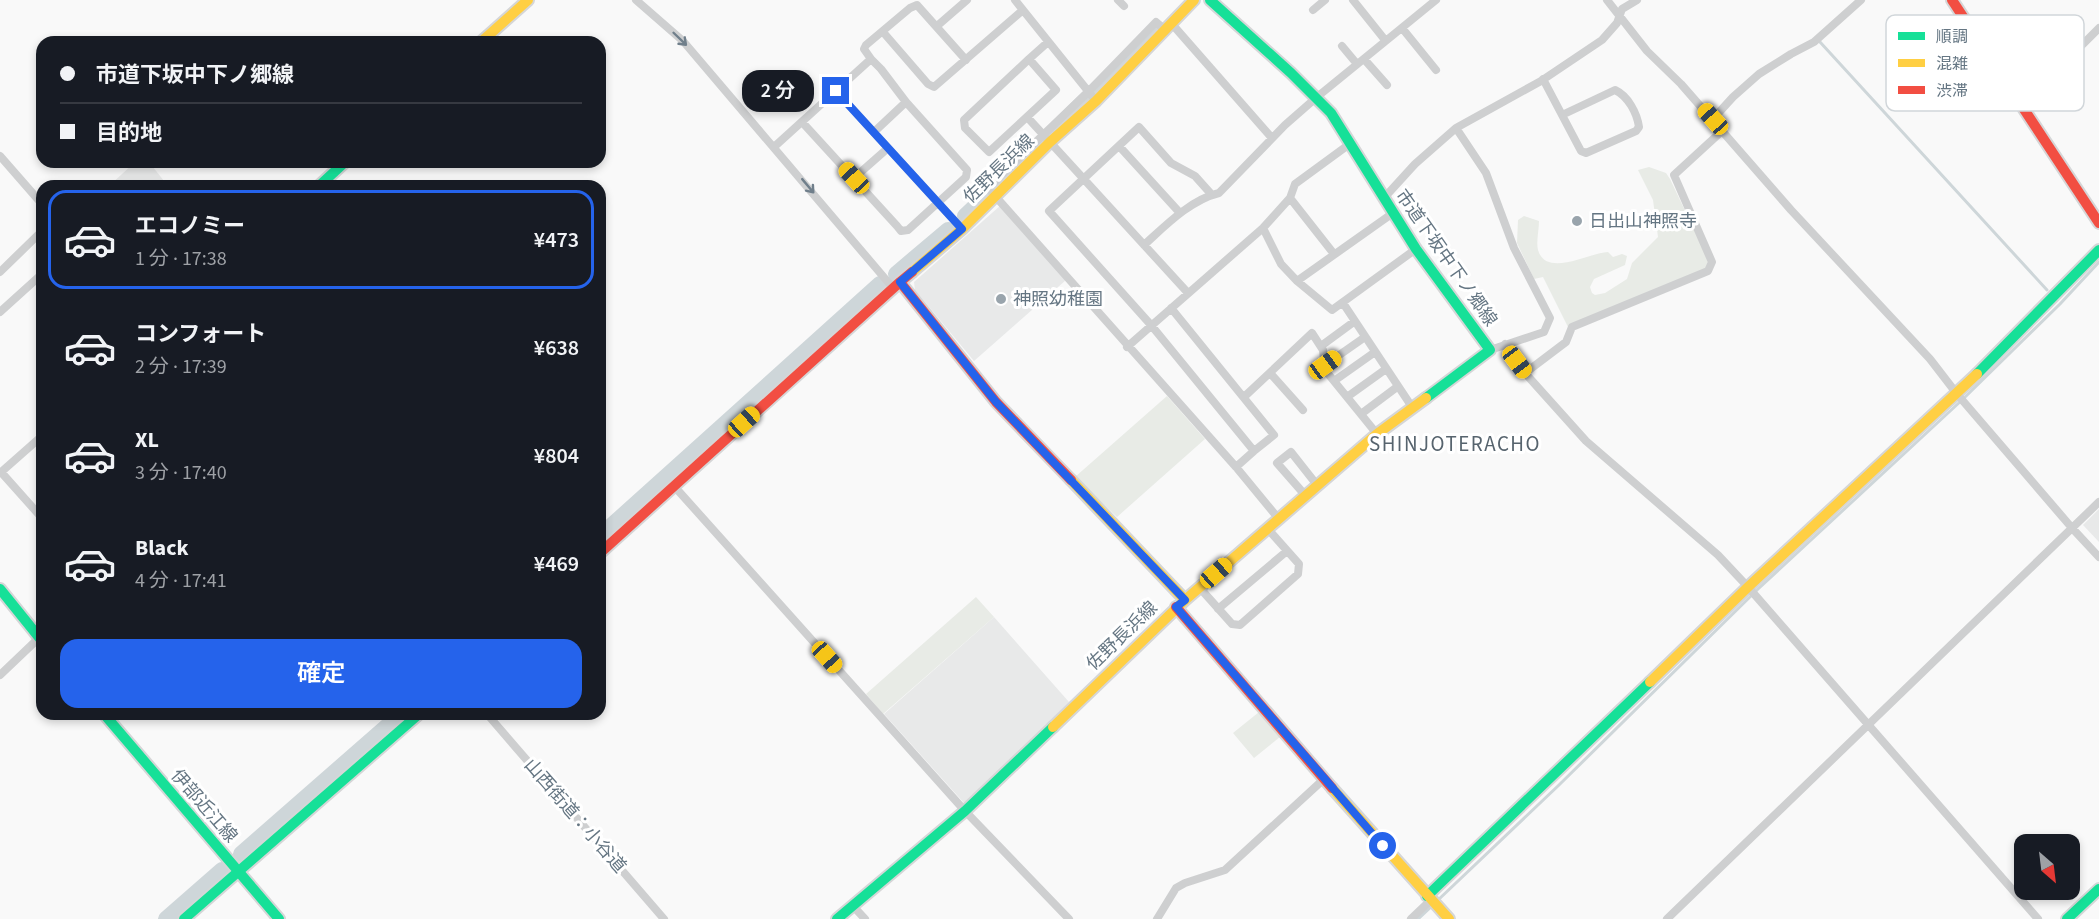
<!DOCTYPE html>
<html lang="ja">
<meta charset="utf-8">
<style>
body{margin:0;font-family:"Source Sans 3","Noto Sans JP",sans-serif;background:#242831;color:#f1f3f6;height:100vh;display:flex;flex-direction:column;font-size:22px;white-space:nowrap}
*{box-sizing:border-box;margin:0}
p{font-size:20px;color:#9ea1a6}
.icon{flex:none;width:33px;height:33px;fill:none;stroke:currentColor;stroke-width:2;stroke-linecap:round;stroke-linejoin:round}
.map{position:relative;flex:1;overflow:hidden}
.panel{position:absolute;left:36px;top:180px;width:570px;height:540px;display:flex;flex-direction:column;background:#171b24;border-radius:18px;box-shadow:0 3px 9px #0003}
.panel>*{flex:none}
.hud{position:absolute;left:36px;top:36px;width:570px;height:132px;border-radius:18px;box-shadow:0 3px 9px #0003;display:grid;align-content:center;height:132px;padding:0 24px;background:#171b24}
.needle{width:39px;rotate:152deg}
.controls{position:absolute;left:2014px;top:834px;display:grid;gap:12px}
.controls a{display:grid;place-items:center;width:66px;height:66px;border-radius:12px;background:#171b24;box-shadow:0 3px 9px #0003;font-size:30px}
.end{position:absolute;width:27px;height:27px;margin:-14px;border:8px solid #2563eb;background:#fff;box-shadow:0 0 0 3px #fff}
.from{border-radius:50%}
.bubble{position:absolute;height:42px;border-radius:18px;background:#171b24;box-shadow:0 3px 9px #0003;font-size:20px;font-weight:600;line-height:42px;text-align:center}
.car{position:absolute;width:18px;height:36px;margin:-18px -9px;border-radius:8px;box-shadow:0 0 4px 2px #0007;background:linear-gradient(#f5c518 24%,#345 0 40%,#f5c518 0 76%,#345 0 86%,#f5c518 0)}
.hud b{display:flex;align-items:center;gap:21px;height:57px;font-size:22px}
.hud b+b{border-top:2px solid #363941}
.hud i{width:15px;height:15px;background:#f1f3f6}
ul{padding:10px 0 0;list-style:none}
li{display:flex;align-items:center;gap:18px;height:99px;margin:0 12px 9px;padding:0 12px;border:3px solid transparent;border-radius:18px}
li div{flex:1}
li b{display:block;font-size:22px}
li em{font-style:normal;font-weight:600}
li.current{border-color:#2563eb}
li>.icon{width:54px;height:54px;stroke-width:1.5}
.primary-button{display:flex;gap:12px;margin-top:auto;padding:12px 24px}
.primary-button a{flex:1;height:69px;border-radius:18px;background:#2563eb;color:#fff;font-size:24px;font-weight:600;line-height:69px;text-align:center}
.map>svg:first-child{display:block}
.built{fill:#e8e9e9}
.green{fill:#e8ebe6}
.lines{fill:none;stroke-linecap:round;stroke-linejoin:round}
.stream{stroke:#ced6d9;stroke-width:3}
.river{stroke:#ced6d9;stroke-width:16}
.fast-casing{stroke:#d5d6d7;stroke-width:14}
.slow-casing{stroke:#d5d6d7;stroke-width:14}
.jam-casing{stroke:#d5d6d7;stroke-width:14}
.street{stroke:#cecfd0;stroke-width:8}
.fast{stroke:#16e098;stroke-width:10}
.slow{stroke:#ffcf43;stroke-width:10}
.jam{stroke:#f24e42;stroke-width:10}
.oneway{stroke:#707f8b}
.route{stroke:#2563eb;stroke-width:8}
.poi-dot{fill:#99a4ac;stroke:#fff;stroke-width:2}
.labels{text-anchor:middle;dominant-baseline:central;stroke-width:6;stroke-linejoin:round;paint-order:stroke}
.street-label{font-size:18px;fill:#657683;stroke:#fff}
.poi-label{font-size:18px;fill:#657683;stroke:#fff;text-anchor:start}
.quarter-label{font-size:21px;letter-spacing:1.5px;fill:#57646e;stroke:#fff}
.key{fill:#fff;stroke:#d1d6da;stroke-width:1.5}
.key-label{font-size:16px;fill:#657683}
</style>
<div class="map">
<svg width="2099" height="919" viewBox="0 0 2099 919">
<rect width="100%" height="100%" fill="#f9f9f9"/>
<path class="built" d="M 135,162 L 149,162 L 168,186 L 109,186 Z
M 1001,205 L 1066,280 L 974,361 L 915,290 L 914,282 Z
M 2099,509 L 2099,542 L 2083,525 Z
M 994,617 L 1069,702 L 965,804 L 884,714 Z"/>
<path class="green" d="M 1649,167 L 1666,173 L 1670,179 L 1709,261 L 1706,269 L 1568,327 L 1543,277 L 1534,279 L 1517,243 L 1518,220 L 1524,216 L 1539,221 C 1539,230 1536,242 1538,250 C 1546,278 1589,253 1608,252 L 1613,257 L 1622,254 L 1627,256 L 1625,265 L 1594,279 L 1590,287 L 1592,293 L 1595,295 L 1605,293 L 1627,279 L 1632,263 L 1658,237 L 1653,200 L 1638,170 Z
M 1167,396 L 1205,439 L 1117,517 L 1075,477 Z
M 976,597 L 994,617 L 883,714 L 866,694 Z
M 1259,712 L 1280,737 L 1254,758 L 1233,733 Z"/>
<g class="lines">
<path class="stream" d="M 1820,42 L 2047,290
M 1437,901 L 1559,785 L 1758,589 L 1962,400 L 2060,304 L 2099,262
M 1418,919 L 1432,906"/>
<path class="river" d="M 1054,131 L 1158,29
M 965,216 L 1004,179
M 896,274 L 948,230
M 600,536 L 880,284
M 241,854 L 401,714
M 166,919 L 222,870"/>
<g class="fast-casing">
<path id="fast" d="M 1210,0 L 1291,73 L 1331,113 L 1416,249 L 1490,350 L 1426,398
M 319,186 L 345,162
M 1977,374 L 2099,250
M 0,589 L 42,641
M 104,714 L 279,919
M 1427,896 L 1650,682
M 184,919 L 419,714
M 837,919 L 965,811 L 1053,727
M 2067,919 L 2099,889"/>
</g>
<g class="slow-casing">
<path id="slow" d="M 481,42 L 528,0
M 912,272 L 962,229 L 1050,142 L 1096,101 L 1194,0
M 1185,600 L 1377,434 L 1426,398
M 1650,682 L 1748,587 L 1977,374
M 1053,727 L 1185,600 L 1071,480
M 1332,788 L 1449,919"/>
</g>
<g class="jam-casing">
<path id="jam" d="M 1952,0 L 2099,223
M 912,272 L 900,282 L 996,402 L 1071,480
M 600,553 L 900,282
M 1176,607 L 1332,788"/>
</g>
<path class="street" d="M 636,0 L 683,41 L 893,288
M 1015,0 L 1096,101
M 1118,0 L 1124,6
M 1353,0 L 1385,40
M 1607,0 L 1647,51 L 1681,84 L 1791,210 L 1930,359 L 1957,394 L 2072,528 L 2099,557
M 1313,10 L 1325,0
M 1172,24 L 1272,138
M 937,26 L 967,0
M 1402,28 L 1436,70
M 1166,31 L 1156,22 L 1088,92 L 988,188 L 1236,467 L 1278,518
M 883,32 L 928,84 L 934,87 L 1023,10
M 1342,46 L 1357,64
M 1029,59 L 1056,90 L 989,152 L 965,128 L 964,120 Z
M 1029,59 L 1048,42
M 1364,59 L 1387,85
M 1543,79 L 1581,151 L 1586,153 L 1636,131 L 1639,127 C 1637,113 1628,96 1615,90 L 1562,115
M 836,91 L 962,229
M 2018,101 L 2060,67 L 2099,28
M 1028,118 L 1188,293
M 1713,119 L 1733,97 L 1759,74 L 1791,54 L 1814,42 L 1861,0
M 802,122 L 897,226 L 901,231 L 908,230 L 966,177 L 967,170 L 906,102 L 881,69 L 871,59 L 864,49 L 866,45 L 910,8 L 917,5 L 966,60
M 1456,128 L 1486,173 L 1514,248 L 1550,318 L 1544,332 L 1490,350
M 874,132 L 906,102
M 1119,146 L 1180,213
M 774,147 L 871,59
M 0,156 L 42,204
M 854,178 L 888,148
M 1212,195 L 1195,176 L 1171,163 L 1139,127 L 1049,211 L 1151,325 L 1254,451 L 1236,467
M 1290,198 L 1334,254
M 1384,198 L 1415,164 L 1456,128 L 1541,81 L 1602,40 L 1617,23 L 1622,9 L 1637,0
M 1263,228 L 1281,264 L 1297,281 L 1332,310 L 1416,249
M 1144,245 C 1165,226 1190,200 1219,193 L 1285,125 L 1317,97 L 1436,0
M 0,272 L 42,231
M 1297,281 L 1393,213
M 1343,303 L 1412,407
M 1171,308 L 1274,435 L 1254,451
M 0,312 L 42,274
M 1505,344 L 1525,373 L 1586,441 L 1718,555 L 1748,587 L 2038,919
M 1321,346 L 1355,321
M 1127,347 L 1263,228 L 1290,198 L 1295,184 L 1351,143
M 1325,365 L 1365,337
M 1270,373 L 1303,410
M 1525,373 L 1566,342 L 1572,327 L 1708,271 L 1712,262 L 1674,175 L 1722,131
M 1334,381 L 1375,352
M 1244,397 L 1312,333 L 1323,350 L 1325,370 L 1377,434
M 1347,397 L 1386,369
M 1361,414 L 1397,387
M 1,472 L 42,518
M 0,473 L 42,436
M 674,486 L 965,811 L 1069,919
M 1305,495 L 1277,463 L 1291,452 L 1317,485
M 1199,587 L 1232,624 L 1240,625 L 1298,574 L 1299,564 L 1267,528
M 1218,609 L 1287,551
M 0,675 L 41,636
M 487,714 L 664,919
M 853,906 L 865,919
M 1157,919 L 1176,888 L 1185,883 L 1225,870 L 1324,779
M 1411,919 L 1431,900
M 1667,919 L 2099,502"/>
<use href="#fast" class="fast"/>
<use href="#slow" class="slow"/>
<use href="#jam" class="jam"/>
</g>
<defs><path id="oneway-shaft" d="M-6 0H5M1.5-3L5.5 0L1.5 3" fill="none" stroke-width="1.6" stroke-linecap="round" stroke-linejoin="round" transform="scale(1.5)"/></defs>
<g class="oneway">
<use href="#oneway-shaft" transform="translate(680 39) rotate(44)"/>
<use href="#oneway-shaft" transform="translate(808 186) rotate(50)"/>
</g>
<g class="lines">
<path class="route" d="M 836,91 L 962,229 L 900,282 L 996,402 L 1185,600 L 1176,607 L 1383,846"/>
</g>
<g class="poi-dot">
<circle cx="1577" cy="221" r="6"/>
<circle cx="1001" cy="299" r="6"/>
</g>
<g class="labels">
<g class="street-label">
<text transform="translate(999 169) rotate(-44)">佐野長浜線</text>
<text transform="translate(1446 258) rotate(55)">市道下坂中下ノ郷線</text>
<text transform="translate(1122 636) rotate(-44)">佐野長浜線</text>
<text transform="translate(204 806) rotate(49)">伊部近江線</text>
<text transform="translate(575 816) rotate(49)">山西街道：小谷道</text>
</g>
<g class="poi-label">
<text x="1589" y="221">日出山神照寺</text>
<text x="1013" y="299">神照幼稚園</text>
</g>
<g class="quarter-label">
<text x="1455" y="444">SHINJOTERACHO</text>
</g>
</g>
<rect x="1886" y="15" width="198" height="96" rx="9" class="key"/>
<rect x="1898" y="32" width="27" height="8" fill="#16e098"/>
<rect x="1898" y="59" width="27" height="8" fill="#ffcf43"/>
<rect x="1898" y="86" width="27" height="8" fill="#f24e42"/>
<g class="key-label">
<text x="1936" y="42">順調</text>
<text x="1936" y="69">混雑</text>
<text x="1936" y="96">渋滞</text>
</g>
</svg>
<div class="controls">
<a><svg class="needle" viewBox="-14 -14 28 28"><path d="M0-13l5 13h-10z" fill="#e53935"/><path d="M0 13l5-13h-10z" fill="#9ea1a6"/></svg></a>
</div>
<i class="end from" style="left:1383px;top:846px"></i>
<i class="end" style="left:836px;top:91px"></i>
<div class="bubble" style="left:742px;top:70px;width:72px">2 分</div>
<i class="car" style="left:1713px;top:119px;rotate:318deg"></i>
<i class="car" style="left:854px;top:178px;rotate:317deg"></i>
<i class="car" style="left:1517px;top:362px;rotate:143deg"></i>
<i class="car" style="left:1325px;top:365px;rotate:54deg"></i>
<i class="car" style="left:744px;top:422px;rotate:48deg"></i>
<i class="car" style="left:1216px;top:573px;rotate:49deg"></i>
<i class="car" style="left:827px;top:657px;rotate:138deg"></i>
<div class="hud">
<b><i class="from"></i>市道下坂中下ノ郷線</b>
<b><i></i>目的地</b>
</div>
<section class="panel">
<ul>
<li class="current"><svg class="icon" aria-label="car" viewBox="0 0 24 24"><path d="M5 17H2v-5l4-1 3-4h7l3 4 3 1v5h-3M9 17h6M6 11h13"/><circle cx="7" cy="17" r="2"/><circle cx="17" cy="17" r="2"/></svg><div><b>エコノミー</b><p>1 分 · 17:38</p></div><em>¥473</em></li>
<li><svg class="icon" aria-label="car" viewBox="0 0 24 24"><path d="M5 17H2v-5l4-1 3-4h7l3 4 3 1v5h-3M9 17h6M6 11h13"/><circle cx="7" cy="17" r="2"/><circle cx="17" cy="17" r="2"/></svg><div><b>コンフォート</b><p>2 分 · 17:39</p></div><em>¥638</em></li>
<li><svg class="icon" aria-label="car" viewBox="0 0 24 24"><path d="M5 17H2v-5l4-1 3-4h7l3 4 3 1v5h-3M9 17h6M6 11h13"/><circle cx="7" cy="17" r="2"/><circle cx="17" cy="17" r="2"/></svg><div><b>XL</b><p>3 分 · 17:40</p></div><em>¥804</em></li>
<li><svg class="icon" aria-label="car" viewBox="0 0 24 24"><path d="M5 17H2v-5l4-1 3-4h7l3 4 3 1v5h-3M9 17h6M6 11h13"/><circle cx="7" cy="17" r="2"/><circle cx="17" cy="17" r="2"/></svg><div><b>Black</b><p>4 分 · 17:41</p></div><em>¥469</em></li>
</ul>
<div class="primary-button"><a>確定</a></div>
</section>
</div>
